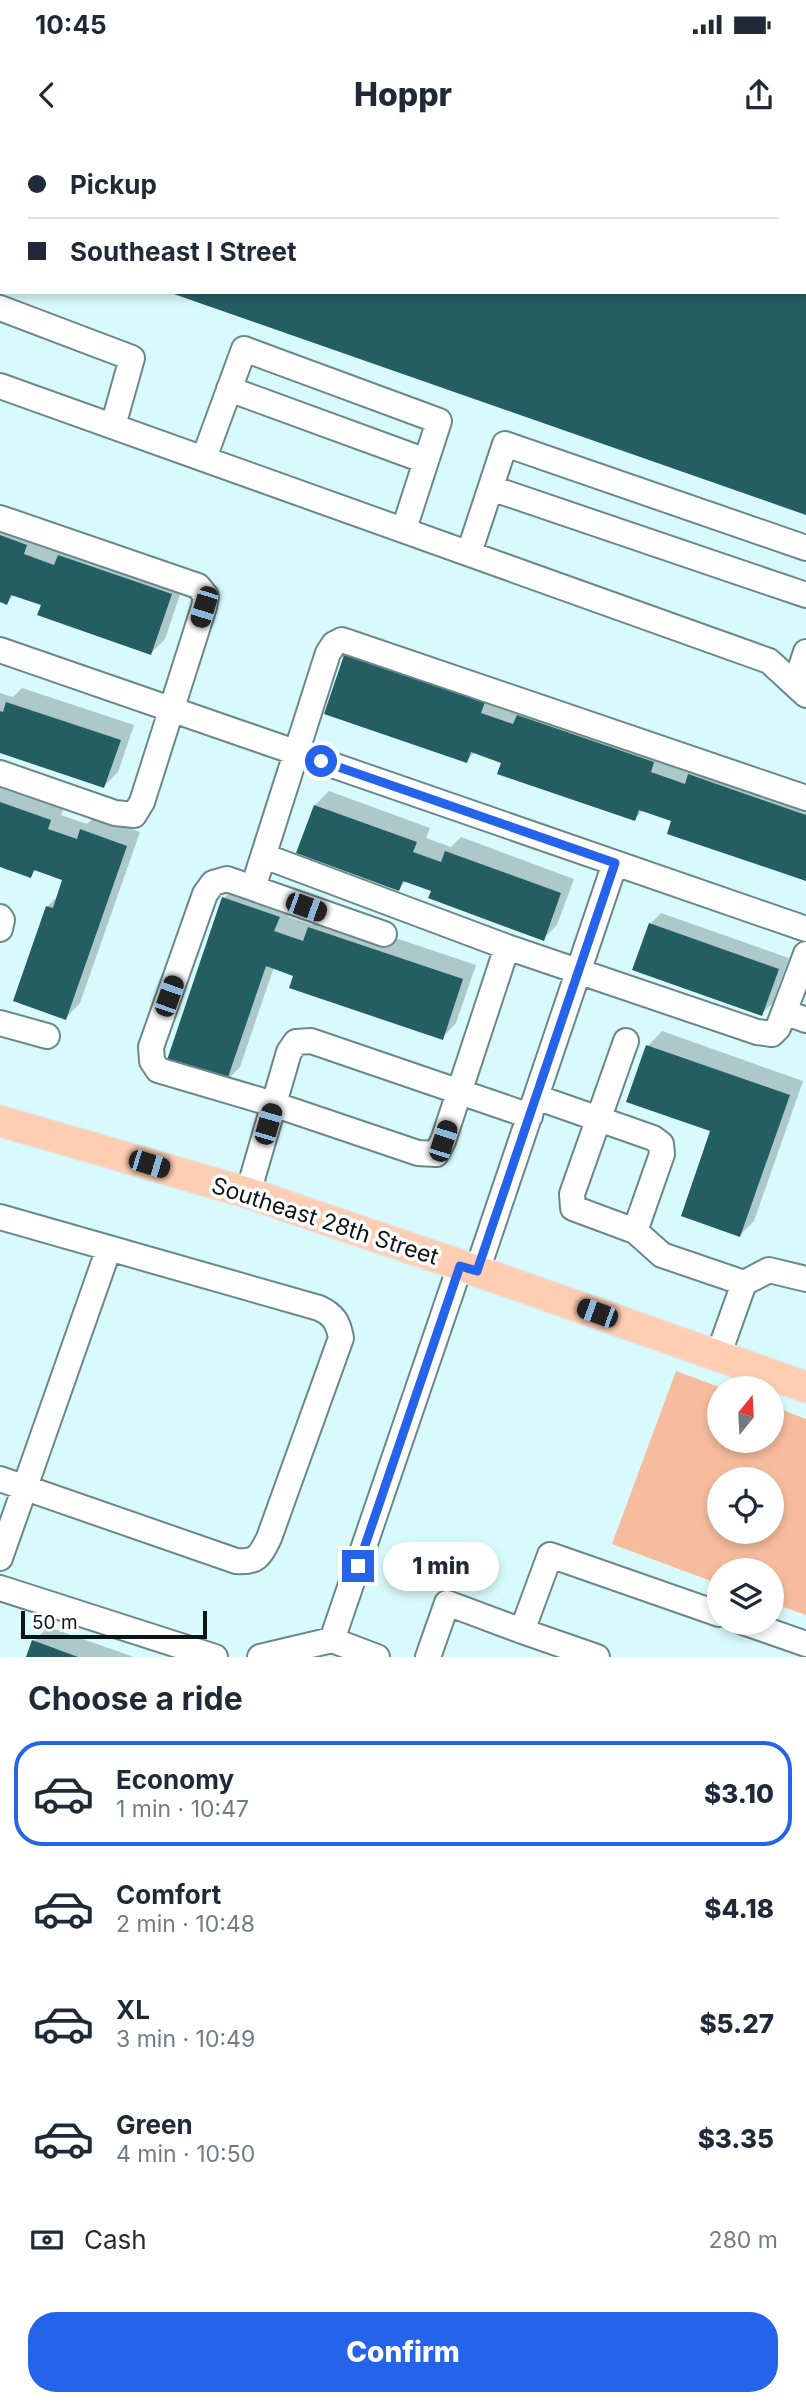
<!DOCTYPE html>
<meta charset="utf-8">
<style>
body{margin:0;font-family:Inter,sans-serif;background:#f2f2f3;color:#1f2937;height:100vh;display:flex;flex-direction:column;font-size:26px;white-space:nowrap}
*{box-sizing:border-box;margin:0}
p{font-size:23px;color:#747a83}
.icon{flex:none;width:38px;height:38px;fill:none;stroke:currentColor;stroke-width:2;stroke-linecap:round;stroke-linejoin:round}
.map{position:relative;height:1517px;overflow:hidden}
.drawer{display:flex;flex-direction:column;background:#fff;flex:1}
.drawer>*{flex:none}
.hud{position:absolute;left:0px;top:0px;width:807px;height:154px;box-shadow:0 4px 10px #0003;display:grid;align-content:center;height:154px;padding:0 28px;background:#fff}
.needle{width:46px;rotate:18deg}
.buttons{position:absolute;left:707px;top:1236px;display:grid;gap:14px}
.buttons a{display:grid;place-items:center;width:77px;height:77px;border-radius:50%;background:#fff;box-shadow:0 4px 10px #0003;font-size:35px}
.scale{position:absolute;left:21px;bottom:18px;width:186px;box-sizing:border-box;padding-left:7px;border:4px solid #0a1516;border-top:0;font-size:19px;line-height:24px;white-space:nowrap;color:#0a1516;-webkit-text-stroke:5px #fff;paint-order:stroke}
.end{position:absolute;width:32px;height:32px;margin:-16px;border:9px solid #2563eb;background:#fff;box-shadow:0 0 0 4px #fff}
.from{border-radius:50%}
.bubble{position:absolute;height:49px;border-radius:24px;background:#fff;box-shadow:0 4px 10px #0003;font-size:23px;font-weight:800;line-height:49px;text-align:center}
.car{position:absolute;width:21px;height:42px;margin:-21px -10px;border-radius:9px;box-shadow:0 0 5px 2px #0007;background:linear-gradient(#222 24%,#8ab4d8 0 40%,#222 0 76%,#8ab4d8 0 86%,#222 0)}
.hud b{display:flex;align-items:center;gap:24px;height:66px;font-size:26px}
.hud b+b{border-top:2px solid #e0e1e3}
.hud i{width:18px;height:18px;background:#1f2937}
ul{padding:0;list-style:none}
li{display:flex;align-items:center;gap:21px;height:105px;margin:0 14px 10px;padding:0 14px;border:4px solid transparent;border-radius:28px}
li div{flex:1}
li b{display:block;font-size:26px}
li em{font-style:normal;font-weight:800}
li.active{border-color:#2563eb}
li>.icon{width:63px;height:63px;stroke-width:1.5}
h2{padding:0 28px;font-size:32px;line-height:84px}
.pay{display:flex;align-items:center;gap:18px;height:77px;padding:0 28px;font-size:26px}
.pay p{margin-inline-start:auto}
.cta{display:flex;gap:14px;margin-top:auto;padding:14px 28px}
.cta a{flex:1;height:80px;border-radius:28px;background:#2563eb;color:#fff;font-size:28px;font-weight:800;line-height:80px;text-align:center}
.status{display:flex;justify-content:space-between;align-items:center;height:49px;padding:0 35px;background:#fff;direction:ltr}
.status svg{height:19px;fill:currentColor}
header{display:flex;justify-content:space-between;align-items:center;height:91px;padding:0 28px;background:#fff;font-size:32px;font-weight:800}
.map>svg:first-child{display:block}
.green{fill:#f6bc9d;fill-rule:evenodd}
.shadow{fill:#0003}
.building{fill:#255e62}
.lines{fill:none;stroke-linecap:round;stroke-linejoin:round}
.minor-casing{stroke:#6a888a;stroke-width:28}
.major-casing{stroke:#e2e3e3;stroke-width:33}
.minor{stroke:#fff;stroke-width:24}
.major{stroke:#ffcdb2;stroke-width:30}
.route{stroke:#2563eb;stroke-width:9}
.labels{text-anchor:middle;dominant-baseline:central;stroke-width:7;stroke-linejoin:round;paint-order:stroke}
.street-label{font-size:23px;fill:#0a1516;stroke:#fff}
</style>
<div class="status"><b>10:45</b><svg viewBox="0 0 49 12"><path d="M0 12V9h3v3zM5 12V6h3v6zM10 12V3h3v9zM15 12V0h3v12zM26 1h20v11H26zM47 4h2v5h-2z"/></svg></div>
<header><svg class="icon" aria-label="back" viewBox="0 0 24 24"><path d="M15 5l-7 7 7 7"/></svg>Hoppr<svg class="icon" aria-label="share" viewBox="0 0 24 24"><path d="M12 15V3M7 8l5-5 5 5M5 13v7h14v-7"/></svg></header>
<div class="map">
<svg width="806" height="1517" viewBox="0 0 806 1517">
<rect width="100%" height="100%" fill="#d9fafc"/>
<path class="green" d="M 676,1231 L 722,1248 L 719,1248 L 719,1300 L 772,1300 L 772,1266 L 806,1279 L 806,1475 L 772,1463 L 772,1430 L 719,1430 L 719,1444 L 612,1404 ZM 719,1339 L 772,1339 L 772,1391 L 719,1391 Z"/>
<path class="shadow" d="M 0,0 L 518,0 L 523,2 L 2,2 L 2,91 Z
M 805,101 L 806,101 L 806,373 L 805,152 Z
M 0,376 L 185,440 L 165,499 L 151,513 L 43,464 L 15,454 L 7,463 L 0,460 Z
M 360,501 L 806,656 L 806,739 L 673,680 L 643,670 L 635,679 L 503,622 L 475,612 L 466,621 L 346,516 Z
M 22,548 L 134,585 L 118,632 L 104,646 L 0,612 L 0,553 L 13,557 Z
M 0,643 L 64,666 L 61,675 L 87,684 L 95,676 L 140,692 L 80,863 L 66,878 L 47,767 L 59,755 L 65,739 L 37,729 L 30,736 L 0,725 Z
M 329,651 L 430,688 L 426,698 L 451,707 L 461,697 L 574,739 L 557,785 L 543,799 L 407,740 L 399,749 L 315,665 Z
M 238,744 L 293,762 L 288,777 L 312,785 L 324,774 L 476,825 L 456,883 L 442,898 L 274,827 L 240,927 L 226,941 L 224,758 Z
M 661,773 L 789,818 L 772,864 L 761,874 L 650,784 Z
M 662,891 L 803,941 L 754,1081 L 740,1095 L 712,990 L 648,906 Z
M 48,1487 L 134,1517 L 28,1517 L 34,1501 Z"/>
<path class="building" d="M 171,152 L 806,152 L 806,375 L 171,153 Z
M 0,395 L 27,405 L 24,414 L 54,425 L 58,415 L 172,454 L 151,515 L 37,475 L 41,465 L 11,455 L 7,465 L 0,462 Z
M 344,515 L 485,562 L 481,573 L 513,584 L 517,575 L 654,622 L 651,632 L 685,644 L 688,634 L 806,675 L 806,741 L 667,694 L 671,681 L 639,670 L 635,681 L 497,634 L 501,623 L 471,612 L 467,623 L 324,574 Z
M 6,562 L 121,600 L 104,648 L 0,613 L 0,571 L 3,572 Z
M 0,662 L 51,680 L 48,689 L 77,699 L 80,689 L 127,706 L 66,880 L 13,861 L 46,766 L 53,768 L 62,740 L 34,730 L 31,738 L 0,727 Z
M 314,665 L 417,702 L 413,712 L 441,722 L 445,711 L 561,753 L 544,801 L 428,758 L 431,751 L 403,741 L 399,751 L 296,713 Z
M 222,757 L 280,777 L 274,791 L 303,801 L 308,787 L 463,839 L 443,900 L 289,848 L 293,836 L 266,826 L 226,943 L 166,923 Z
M 649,783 L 779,829 L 762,876 L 632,830 Z
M 646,905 L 790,955 L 740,1097 L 681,1076 L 710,991 L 626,962 Z
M 32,1500 L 78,1517 L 26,1517 Z"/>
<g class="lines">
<g class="minor-casing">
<path id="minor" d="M 628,0 L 633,2
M 805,64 L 806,64
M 0,168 L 132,218 L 113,286
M 0,246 L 769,521 L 806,555
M 229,249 L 426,321
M 204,318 L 244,209 L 439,281 L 404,389
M 491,348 L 806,455
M 0,378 L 198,446 L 206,456 L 204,467 L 142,662 L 134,675 L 115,673 L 0,633
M 469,413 L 505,304 L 806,408
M 0,510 L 806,789
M 795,545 L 806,512
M 264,716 L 507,807
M 253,748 L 328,513 L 334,504 L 342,500 L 806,658
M 0,777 L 2,780 L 0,789
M 384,794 L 227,739 L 213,743 L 205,754 L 151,907 L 152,921 L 158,930 L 273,964 L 418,1013 L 436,1014 L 443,1001 L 507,807 L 757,892 L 772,894 L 778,888 L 806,814
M 784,872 L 806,880
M 0,883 L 47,896
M 626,901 L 572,1054 L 573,1068 L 635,1091
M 536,957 L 653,998 L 661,1004 L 662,1014 L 635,1091 L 662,1115 L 744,1143 L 718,1216
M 248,1053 L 289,912 L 296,902 L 311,901 L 530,976
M 0,1077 L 319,1168 C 334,1175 338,1182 341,1198 L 269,1398 C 260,1416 257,1423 236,1421 L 0,1339
M 477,1131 L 615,723
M 744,1143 L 769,1130 L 806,1139
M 0,1418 L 109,1108
M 0,1448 L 215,1517
M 743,1482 L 806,1504
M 522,1491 L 597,1517
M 332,1500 L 460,1126
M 260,1517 L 332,1500 L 377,1517
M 428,1517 L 447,1463 L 522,1491 L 550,1415 L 719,1474"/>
</g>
<g class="major-casing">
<path id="major" d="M 0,981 L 248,1053 L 477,1131 L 806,1247"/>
</g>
<use href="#minor" class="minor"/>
<use href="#major" class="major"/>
</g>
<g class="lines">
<path class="route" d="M 321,621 L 615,723 L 477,1131 L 460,1126 L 358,1426"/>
</g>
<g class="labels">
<g class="street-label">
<text transform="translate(325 1081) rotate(18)">Southeast 28th Street</text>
</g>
</g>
</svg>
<div class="buttons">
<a><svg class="needle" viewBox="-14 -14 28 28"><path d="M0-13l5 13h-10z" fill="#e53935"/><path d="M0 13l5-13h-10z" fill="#747a83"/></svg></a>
<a><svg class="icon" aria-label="locate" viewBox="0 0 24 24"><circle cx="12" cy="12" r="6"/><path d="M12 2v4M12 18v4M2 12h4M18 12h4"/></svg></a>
<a><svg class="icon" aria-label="layers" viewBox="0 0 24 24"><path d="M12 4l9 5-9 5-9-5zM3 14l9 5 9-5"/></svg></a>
</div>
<div class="scale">50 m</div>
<i class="end from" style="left:321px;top:621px"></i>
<i class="end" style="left:358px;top:1426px"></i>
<div class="bubble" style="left:383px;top:1402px;width:116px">1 min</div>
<i class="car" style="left:204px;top:467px;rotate:197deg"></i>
<i class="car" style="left:306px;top:767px;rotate:110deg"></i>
<i class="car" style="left:169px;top:856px;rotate:19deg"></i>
<i class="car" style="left:268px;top:984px;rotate:16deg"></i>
<i class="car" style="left:443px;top:1001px;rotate:18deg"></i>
<i class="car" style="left:149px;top:1024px;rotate:107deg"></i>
<i class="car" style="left:597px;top:1173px;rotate:290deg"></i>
<div class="hud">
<b><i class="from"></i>Pickup</b>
<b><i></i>Southeast I Street</b>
</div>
</div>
<section class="drawer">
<h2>Choose a ride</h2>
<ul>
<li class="active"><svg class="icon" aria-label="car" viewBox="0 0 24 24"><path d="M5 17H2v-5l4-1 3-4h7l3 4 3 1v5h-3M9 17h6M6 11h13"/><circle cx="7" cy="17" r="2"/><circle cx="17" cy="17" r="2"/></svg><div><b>Economy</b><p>1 min · 10:47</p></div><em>$3.10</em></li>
<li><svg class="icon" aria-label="car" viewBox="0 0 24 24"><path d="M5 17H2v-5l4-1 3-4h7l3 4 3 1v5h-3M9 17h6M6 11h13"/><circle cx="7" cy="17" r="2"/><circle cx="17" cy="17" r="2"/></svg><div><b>Comfort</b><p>2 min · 10:48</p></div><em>$4.18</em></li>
<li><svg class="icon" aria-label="car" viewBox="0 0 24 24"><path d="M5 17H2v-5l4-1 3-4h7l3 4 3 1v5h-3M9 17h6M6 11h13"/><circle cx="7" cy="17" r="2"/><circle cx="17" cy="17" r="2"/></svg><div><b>XL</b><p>3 min · 10:49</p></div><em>$5.27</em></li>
<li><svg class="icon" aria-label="car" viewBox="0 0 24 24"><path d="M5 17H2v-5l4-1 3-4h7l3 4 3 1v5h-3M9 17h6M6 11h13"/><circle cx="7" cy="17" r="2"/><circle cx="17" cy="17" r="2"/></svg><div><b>Green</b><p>4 min · 10:50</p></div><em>$3.35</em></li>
</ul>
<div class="pay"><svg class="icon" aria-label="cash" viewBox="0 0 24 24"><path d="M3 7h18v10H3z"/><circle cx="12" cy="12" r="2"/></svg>Cash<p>280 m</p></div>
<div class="cta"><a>Confirm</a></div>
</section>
